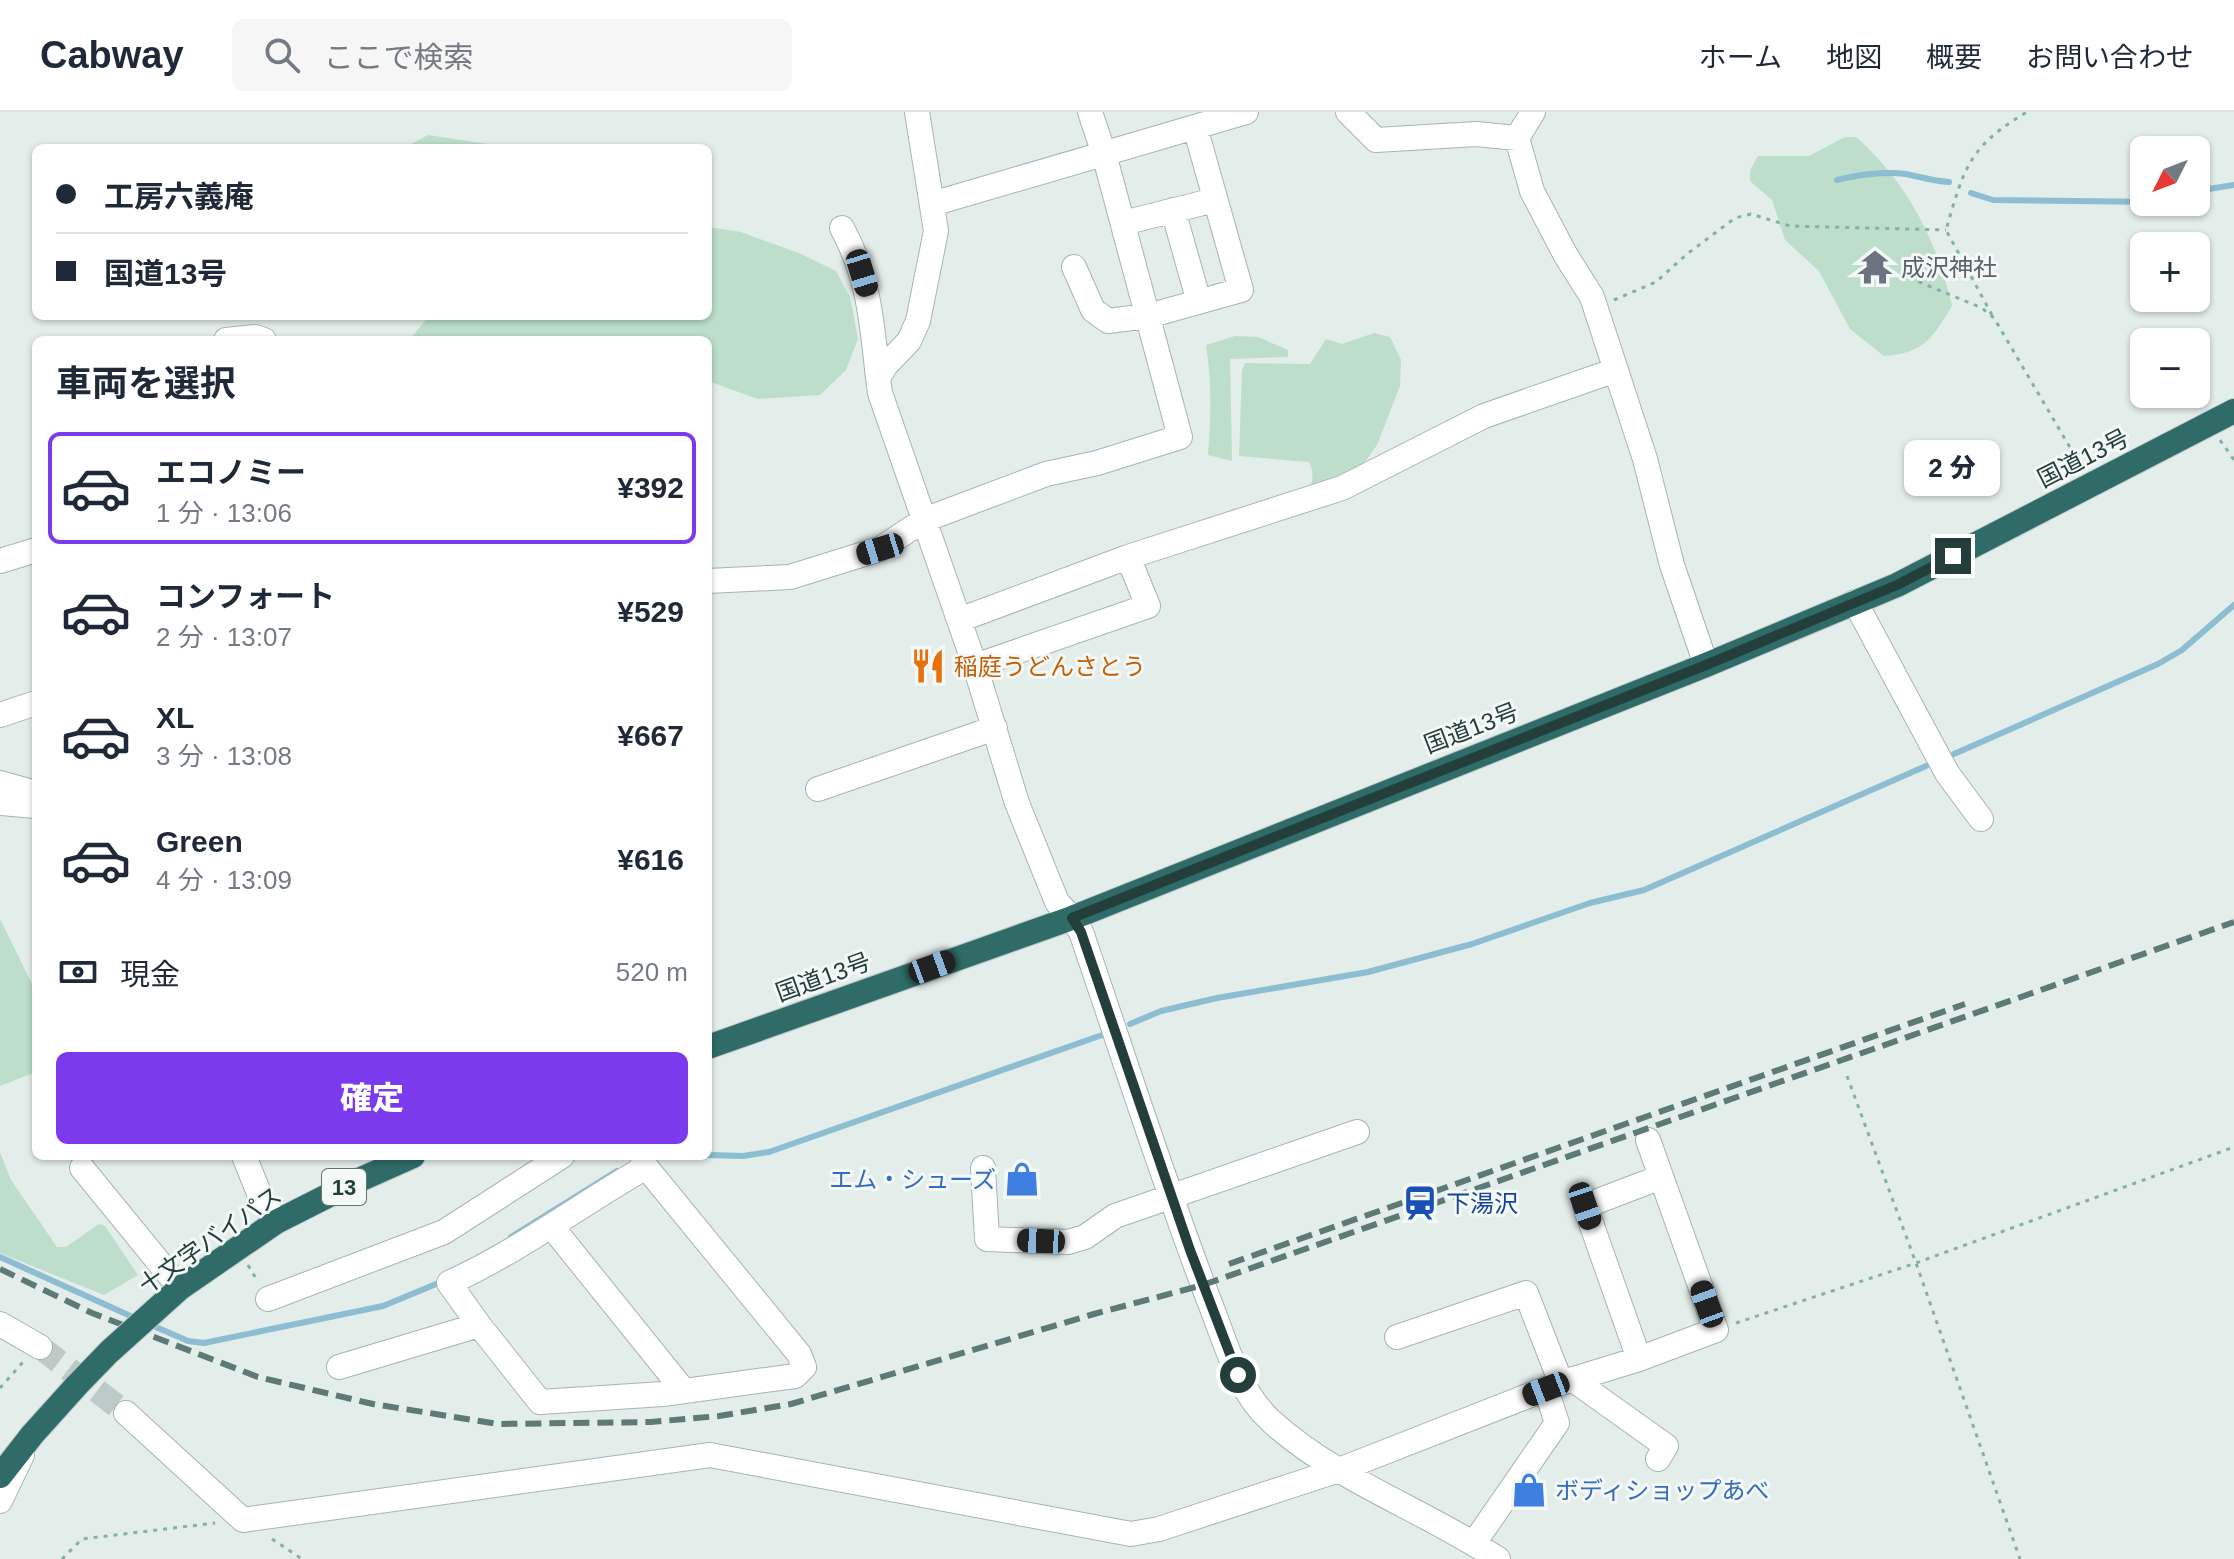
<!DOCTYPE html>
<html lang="ja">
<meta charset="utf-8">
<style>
body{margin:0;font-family:Arial,"Noto Sans JP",sans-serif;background:#f6f6f7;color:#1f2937;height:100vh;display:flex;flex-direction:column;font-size:30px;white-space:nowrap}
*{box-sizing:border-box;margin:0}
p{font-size:26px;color:#747a83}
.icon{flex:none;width:44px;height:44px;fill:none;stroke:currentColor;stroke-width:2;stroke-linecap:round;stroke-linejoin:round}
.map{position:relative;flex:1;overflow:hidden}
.details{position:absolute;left:32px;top:224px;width:680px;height:824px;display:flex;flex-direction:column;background:#fff;border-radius:12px;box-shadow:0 2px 6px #0004}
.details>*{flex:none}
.top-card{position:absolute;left:32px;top:32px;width:680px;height:176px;border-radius:12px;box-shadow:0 2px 6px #0004;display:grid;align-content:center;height:176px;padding:0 24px;background:#fff}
.needle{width:52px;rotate:228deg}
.controls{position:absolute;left:2130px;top:24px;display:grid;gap:16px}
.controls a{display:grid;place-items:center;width:80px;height:80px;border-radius:12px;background:#fff;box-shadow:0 2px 6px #0004;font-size:40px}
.end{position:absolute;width:36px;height:36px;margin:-18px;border:10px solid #233e3b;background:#fff;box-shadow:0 0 0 4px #fff}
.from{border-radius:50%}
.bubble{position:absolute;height:56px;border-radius:12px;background:#fff;box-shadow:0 2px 6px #0004;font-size:26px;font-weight:800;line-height:56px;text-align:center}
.car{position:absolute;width:24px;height:48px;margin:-24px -12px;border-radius:10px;box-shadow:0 0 6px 2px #0007;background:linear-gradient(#222 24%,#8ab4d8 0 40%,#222 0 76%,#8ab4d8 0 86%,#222 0)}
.top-card b{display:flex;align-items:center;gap:28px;height:76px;font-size:30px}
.top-card b+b{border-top:2px solid #e0e1e3}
.top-card i{width:20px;height:20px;background:#1f2937}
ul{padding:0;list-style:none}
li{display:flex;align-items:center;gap:24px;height:112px;margin:0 16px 12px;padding:0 8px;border:4px solid transparent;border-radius:12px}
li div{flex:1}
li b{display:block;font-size:30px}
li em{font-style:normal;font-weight:800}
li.on{border-color:#7c3aed}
li>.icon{width:72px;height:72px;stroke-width:1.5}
h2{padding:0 24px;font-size:36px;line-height:96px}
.pay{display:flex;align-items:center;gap:20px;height:88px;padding:0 24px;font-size:30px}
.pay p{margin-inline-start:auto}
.button{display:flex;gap:16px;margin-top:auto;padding:16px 24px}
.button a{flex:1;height:92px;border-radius:12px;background:#7c3aed;color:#fff;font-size:32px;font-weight:800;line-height:92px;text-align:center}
header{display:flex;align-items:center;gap:48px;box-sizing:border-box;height:112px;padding:0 40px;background:#fff;border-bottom:2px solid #e0e1e3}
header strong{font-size:38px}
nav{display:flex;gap:44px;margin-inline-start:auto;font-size:28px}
.search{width:560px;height:72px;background:#f6f6f7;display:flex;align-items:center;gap:20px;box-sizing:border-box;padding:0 28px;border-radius:12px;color:#747a83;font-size:30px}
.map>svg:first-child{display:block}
.green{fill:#bcdeca}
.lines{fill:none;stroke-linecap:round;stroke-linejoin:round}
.stream{stroke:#8cbdd1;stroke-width:6}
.minor-tunnel{stroke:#bdcac7;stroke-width:24;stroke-dasharray:24 12;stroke-linecap:butt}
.minor-casing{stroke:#a6b5b2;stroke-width:26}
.highway-casing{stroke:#c1c9c8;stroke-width:26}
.path{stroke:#84b0a9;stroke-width:3;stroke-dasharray:4 6;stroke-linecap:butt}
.minor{stroke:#fff;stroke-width:24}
.highway{stroke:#2f6b67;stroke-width:24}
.rail{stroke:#5d7a76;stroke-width:6;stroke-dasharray:16 8;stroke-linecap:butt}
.highway-bridge-casing{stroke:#c1c9c8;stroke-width:26;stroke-linecap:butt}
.highway-bridge{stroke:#2f6b67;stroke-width:24}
.route{stroke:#233e3b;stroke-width:10}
.labels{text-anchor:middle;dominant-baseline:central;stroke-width:6;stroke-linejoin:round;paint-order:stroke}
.shield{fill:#f4f9f7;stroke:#627673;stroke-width:2}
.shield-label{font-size:22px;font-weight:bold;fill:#233e3b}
.worship-label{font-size:24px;fill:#5b616d;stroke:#f4f9f7;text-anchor:start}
.street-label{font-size:24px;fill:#233e3b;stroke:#f4f9f7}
.food-label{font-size:24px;fill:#c56008;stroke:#f4f9f7;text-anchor:start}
.shop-label{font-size:24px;fill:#366cbe;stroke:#f4f9f7;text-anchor:end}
.transit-label{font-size:24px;fill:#164399;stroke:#f4f9f7;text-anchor:start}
</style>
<header>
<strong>Cabway</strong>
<div class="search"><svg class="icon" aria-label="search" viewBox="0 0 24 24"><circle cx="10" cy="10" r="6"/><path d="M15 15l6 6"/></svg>ここで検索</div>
<nav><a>ホーム</a><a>地図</a><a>概要</a><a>お問い合わせ</a></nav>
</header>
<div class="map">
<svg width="2234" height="1447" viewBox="0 0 2234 1447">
<rect width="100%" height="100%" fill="#e3edea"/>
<path class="green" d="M 428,23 L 487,32 L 495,36 L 409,36 L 411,32 Z
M 1845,25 L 1856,25 C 1907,70 1937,128 1952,194 C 1932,226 1925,241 1884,244 L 1850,217 L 1819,159 L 1785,128 L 1772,88 L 1750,69 L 1750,58 L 1758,44 L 1809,44 Z
M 708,115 L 741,120 L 801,142 L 836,159 L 850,185 L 858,227 L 846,258 L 820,283 L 758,287 L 708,269 L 708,228 L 409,228 L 429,204 L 708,204 Z
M 1374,221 L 1390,225 L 1401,248 L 1400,274 L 1377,333 L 1357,361 L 1306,383 C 1313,371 1315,363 1309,350 L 1239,344 L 1242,258 L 1245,251 L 1310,252 L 1326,227 L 1342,232 Z
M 1235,224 L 1258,225 L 1288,238 L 1288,245 L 1230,247 L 1232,349 L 1208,343 C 1211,306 1212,270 1206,233 Z
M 0,807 L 36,880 L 36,960 L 0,974 Z
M 0,1040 L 11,1068 L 57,1135 L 66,1135 L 99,1112 L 105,1114 L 138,1163 L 104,1183 L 0,1141 Z"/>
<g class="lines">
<path class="stream" d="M 1837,68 C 1856,63 1886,59 1906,62 C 1920,65 1934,69 1949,70
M 2196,79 L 2234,73
M 1971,81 L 1993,88 L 2158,90
M 1954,642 L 2158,552 L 2182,538 L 2234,493
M 1130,912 L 1161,899 L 1217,886 L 1368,860 L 1472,832 L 1590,791 L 1644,778 L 1926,654
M 708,1043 L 743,1044 L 769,1040 L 1105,922
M 511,1125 L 617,1059
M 0,1145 L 135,1206
M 149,1212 L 188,1229 L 204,1231 L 383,1194 L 441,1170"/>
<path class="minor-tunnel" d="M 40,1235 L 126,1301"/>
<g class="minor-casing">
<path id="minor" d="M 917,0 L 936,119 L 918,209 L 909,229 L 886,253 L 878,266 L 880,281 L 975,554 L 1017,691 L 1057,790 L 1072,806 L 1081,820 C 1123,942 1162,1066 1208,1186 C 1225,1228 1237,1278 1271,1309 C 1337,1369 1425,1398 1498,1447
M 1348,0 L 1376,28 L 1476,22 L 1517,26
M 1533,0 L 1517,26 L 1532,79 L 1565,142 L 1592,185 L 1645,347 L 1672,453 L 1706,553
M 932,92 L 1246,0
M 1173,98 L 1199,190
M 1123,111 L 1215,88
M 842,116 C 869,165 872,211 878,266
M 1074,155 L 1093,198 L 1108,209 L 1148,204 L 1241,178 L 1195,15
M 226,228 L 255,225 L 264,228
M 0,449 L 36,438
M 708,469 L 790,465 L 880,437 L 924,408 L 1046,362 L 1097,351 L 1180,325 L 1104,42 L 1090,0
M 1855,490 L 1947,661 L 1981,707
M 959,508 L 1128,445 L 1342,376 L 1484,304 L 1616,258
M 975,554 L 1148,494 L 1128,445
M 0,603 L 36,591
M 0,671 L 36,681
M 818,677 L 995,616
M 0,691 L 36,694
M 244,1044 L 261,1086 L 276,1110
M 82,1056 L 180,1176
M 983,1056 L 987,1127 L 1068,1130 L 1085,1125 L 1115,1104 L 1357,1020
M 552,1115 L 684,1279
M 268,1187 L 444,1120 L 562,1044
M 0,1212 L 40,1235
M 479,1213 L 449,1171 C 519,1139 580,1093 646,1055 L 642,1044
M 1397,1225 L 1526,1181 L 1561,1271
M 1639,1247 L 1585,1094 L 1661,1065
M 339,1255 L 479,1213 L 540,1290 L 663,1282 L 795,1264 L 804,1255 L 799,1242 L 646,1055
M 1572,1267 L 1666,1334 L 1658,1347
M 126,1301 L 243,1408 L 710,1343 L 1131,1422 L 1159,1417 L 1339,1358 L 1561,1271 L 1639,1247 L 1716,1218 L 1648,1028
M 0,1389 L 22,1343
M 1474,1431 L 1557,1311 L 1546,1277"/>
</g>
<g class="highway-casing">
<path id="highway" d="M 708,935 L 1072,806 L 1706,553 L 1897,473 L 2234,299
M 180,1176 L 276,1110 L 359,1068 L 413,1044
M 0,1364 L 32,1323 L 77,1273"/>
</g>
<path class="path" d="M 1900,162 L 1982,196 L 1994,206 L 2082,356
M 1614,188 L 1656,170 L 1687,142 L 1735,106 L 1751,102 L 1790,114 L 1946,118
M 1992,203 L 1946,118 C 1964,56 1969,34 2027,0
M 2220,328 L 2234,348
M 1847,964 L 1916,1151 L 2020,1447
M 248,1153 L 258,1170
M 1736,1211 L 1916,1151 L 2234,1035
M 0,1276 L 24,1249
M 272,1427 L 302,1447
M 62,1447 L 82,1427 L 215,1411"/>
<use href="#minor" class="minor"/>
<use href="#highway" class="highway"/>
<path class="rail" d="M 1229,1152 L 1965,892
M 0,1157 L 92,1201 L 258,1265 L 373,1292 L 498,1312 L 651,1310 L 719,1304 L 791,1292 L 1094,1202 L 1203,1173 L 2234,810"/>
<g class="highway-bridge-casing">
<path id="highway-bridge" d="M 77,1273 L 109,1240 L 180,1176"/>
</g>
<use href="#highway-bridge" class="highway-bridge"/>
</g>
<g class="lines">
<path class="route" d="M 1238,1263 L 1190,1138 L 1081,820 L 1072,806 L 1706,553 L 1897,473 L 1953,444"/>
</g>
<defs>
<g id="temple-bare" transform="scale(2.76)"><path d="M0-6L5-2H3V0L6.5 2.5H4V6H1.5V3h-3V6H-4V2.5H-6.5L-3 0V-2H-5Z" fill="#6b7280" stroke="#f4f9f7" stroke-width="2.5" paint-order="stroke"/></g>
<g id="restaurant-bare" transform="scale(2.76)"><path d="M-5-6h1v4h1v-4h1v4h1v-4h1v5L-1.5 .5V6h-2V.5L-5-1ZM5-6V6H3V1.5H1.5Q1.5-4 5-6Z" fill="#e8710a" stroke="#f4f9f7" stroke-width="2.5" paint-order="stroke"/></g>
<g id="shop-bare" transform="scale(2.76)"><path d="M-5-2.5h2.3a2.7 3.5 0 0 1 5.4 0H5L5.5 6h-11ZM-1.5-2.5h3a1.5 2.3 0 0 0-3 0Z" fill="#3f7fe0" stroke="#f4f9f7" stroke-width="2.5" paint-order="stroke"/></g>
<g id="station-bare" transform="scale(2.76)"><path d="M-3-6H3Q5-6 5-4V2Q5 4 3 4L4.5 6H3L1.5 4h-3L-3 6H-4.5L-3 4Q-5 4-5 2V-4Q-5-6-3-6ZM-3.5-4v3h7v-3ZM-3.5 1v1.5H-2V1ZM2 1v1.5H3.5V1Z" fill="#1a4fb4" stroke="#f4f9f7" stroke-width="2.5" paint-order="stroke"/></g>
</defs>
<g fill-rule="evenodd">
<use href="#temple-bare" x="1875" y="155"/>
<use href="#restaurant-bare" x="928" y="554"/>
<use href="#shop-bare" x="1022" y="1067"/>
<use href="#station-bare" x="1420" y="1091"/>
<use href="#shop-bare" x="1529" y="1378"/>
</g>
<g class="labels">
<rect class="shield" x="322" y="1057" width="44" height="36" rx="6"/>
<g class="shield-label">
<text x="344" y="1075">13</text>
</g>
<g class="worship-label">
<text x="1901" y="155">成沢神社</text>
</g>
<g class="street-label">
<text transform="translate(2083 346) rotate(-27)">国道13号</text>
<text transform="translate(1471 616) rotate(-21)">国道13号</text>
<text transform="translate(823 865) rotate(-20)">国道13号</text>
<text transform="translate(210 1128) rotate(-35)">十文字バイパス</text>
</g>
<g class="food-label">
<text x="954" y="554">稲庭うどんさとう</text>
</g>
<g class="shop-label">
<text x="996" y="1067">エム・シューズ</text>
<text x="1555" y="1378" text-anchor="start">ボディショップあべ</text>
</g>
<g class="transit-label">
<text x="1446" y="1091">下湯沢</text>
</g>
</g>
</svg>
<div class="controls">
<a><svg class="needle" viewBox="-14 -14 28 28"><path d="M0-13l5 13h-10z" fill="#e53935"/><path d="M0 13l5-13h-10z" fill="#747a83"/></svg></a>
<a>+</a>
<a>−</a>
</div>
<i class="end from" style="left:1238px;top:1263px"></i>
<i class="end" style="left:1953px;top:444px"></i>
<div class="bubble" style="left:1904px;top:328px;width:96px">2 分</div>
<i class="car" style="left:862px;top:161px;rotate:163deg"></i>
<i class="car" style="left:880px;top:437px;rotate:253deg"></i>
<i class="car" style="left:932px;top:855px;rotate:70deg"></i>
<i class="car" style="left:1585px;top:1094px;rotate:161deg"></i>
<i class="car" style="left:1041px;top:1129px;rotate:272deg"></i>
<i class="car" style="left:1707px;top:1192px;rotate:340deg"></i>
<i class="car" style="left:1546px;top:1277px;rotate:249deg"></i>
<div class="top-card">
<b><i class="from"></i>工房六義庵</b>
<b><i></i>国道13号</b>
</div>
<section class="details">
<h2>車両を選択</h2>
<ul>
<li class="on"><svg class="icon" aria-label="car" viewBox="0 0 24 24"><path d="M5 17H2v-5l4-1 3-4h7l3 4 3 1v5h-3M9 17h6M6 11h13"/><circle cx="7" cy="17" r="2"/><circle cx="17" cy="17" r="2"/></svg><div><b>エコノミー</b><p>1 分 · 13:06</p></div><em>¥392</em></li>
<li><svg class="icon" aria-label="car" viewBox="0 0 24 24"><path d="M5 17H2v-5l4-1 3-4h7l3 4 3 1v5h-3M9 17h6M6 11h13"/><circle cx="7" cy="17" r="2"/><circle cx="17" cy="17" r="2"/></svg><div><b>コンフォート</b><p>2 分 · 13:07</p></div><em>¥529</em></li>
<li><svg class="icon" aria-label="car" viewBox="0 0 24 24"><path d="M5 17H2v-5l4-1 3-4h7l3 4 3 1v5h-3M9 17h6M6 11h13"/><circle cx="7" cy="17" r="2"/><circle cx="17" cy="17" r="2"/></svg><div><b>XL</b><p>3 分 · 13:08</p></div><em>¥667</em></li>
<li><svg class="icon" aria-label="car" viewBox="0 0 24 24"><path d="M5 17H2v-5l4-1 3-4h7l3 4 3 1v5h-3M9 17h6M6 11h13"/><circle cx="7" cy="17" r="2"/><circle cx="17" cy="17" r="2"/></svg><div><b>Green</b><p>4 分 · 13:09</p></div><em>¥616</em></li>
</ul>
<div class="pay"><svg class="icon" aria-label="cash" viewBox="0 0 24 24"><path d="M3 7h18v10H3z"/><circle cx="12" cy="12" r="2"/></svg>現金<p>520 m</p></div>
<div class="button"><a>確定</a></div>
</section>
</div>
